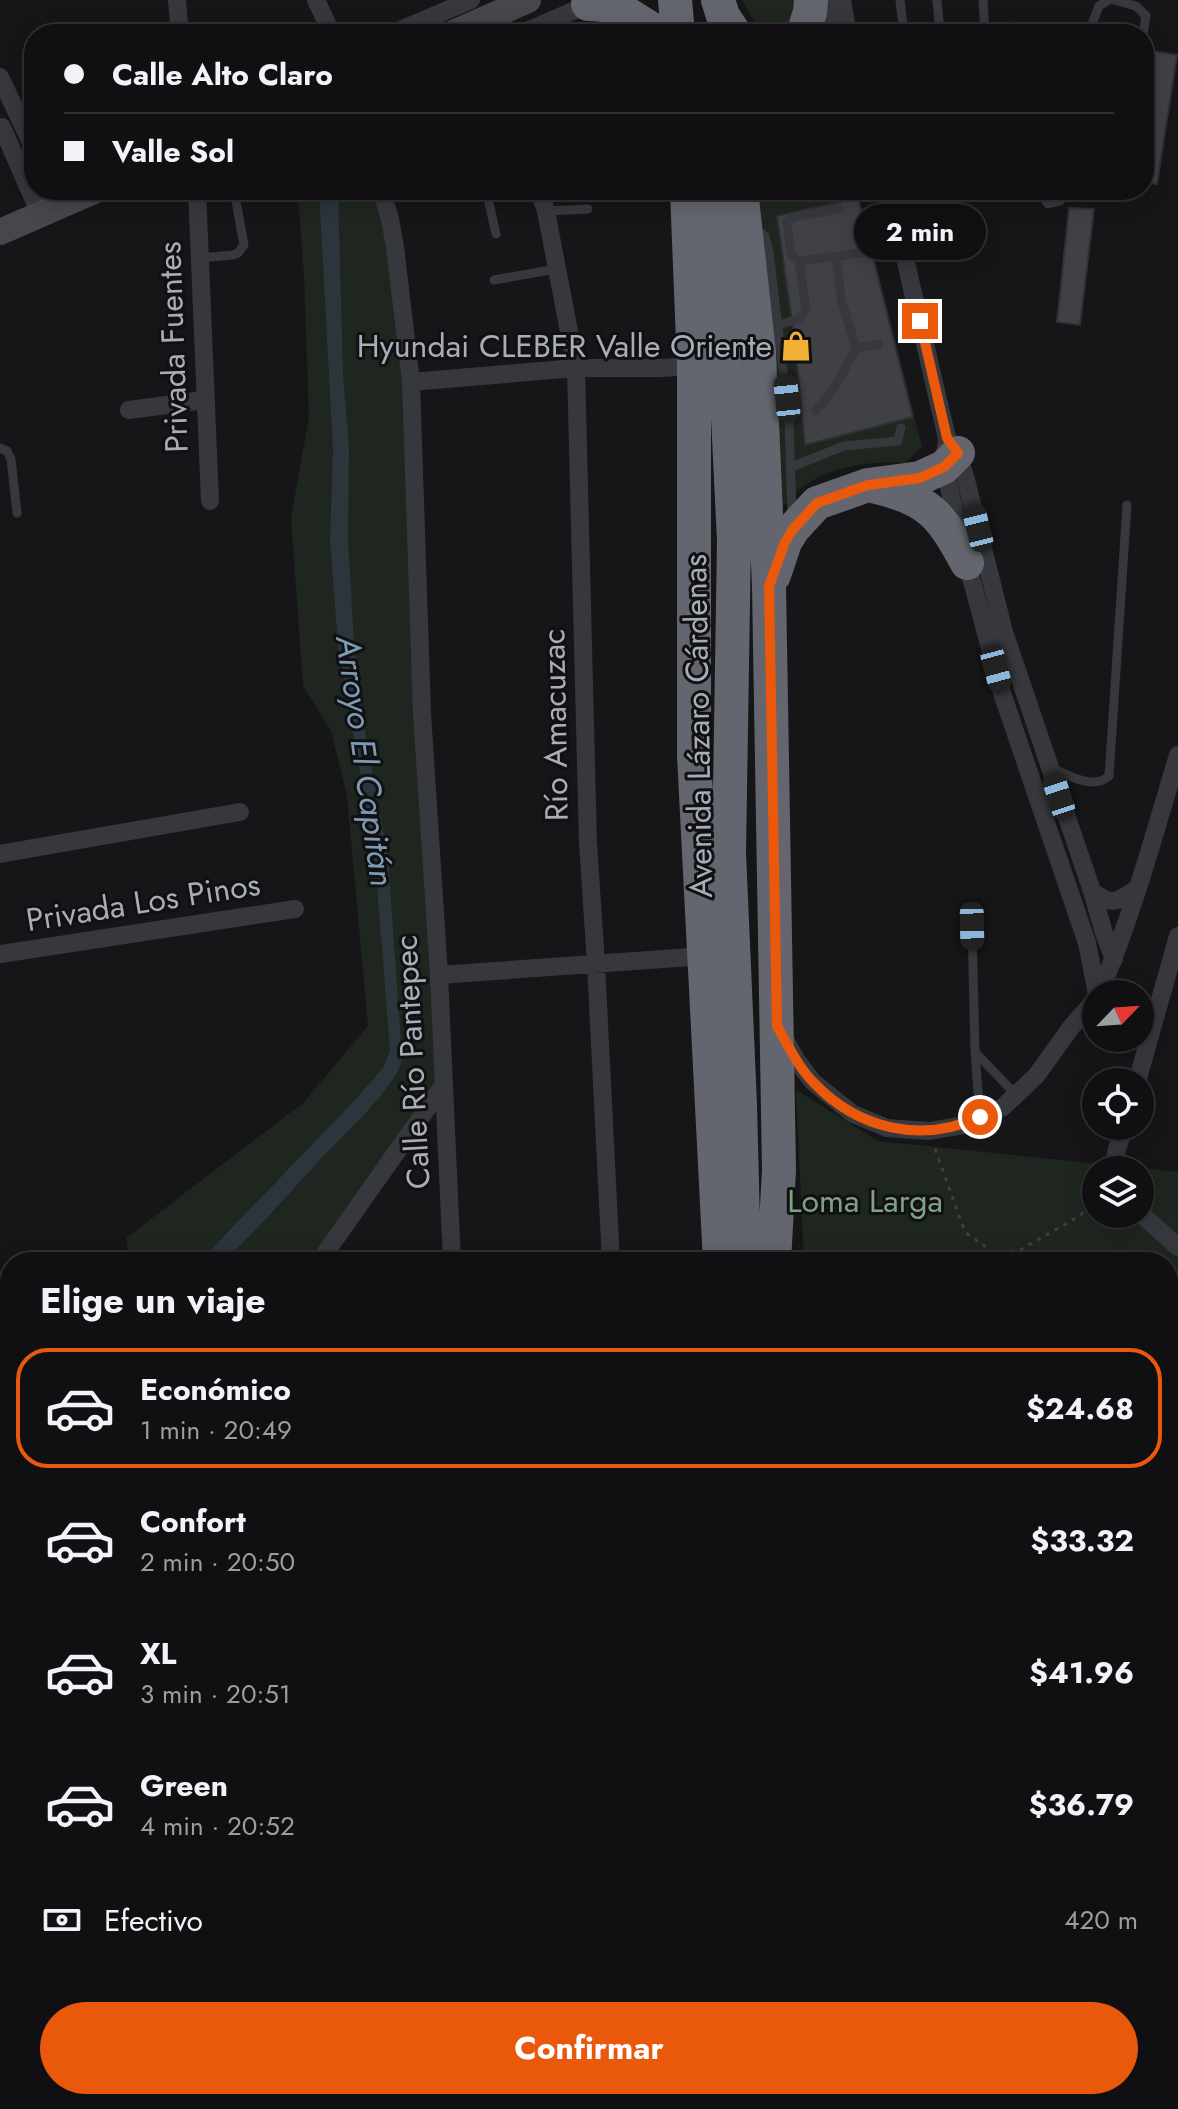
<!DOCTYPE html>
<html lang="es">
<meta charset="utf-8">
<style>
body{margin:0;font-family:Jost,sans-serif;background:#19191b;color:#f1f3f6;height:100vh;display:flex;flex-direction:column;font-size:30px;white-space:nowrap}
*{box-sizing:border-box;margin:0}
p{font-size:26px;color:#9c9d9f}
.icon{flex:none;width:44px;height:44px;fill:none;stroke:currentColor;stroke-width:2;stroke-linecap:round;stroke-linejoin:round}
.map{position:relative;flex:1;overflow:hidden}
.drawer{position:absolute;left:0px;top:1252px;width:1178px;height:858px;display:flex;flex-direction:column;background:#101012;border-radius:32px 32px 0 0;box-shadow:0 4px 20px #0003,0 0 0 2px #303032}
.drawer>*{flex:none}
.hud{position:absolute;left:24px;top:24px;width:1130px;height:176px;border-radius:32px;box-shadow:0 4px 20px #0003,0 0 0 2px #303032;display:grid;align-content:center;height:176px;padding:0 40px;background:#101012}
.needle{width:52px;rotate:65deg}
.tools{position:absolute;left:1082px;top:980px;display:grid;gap:16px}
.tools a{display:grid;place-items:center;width:72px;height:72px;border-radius:50%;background:#101012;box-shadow:0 4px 20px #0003,0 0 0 2px #303032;font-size:40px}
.end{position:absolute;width:36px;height:36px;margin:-18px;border:10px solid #ea580c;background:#fff;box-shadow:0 0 0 4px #fff}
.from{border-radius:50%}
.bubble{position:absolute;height:56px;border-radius:28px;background:#101012;box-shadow:0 4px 20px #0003,0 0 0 2px #303032;font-size:26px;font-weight:700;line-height:56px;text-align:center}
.car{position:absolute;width:24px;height:48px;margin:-24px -12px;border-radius:10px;box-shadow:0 0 6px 2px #0007;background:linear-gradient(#222 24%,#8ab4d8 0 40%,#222 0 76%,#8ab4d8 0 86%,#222 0)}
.hud b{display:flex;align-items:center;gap:28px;height:76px;font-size:30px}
.hud b+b{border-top:2px solid #303032}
.hud i{width:20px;height:20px;background:#f1f3f6}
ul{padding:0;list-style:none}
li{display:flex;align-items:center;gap:24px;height:120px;margin:0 16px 12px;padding:0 24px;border:4px solid transparent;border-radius:32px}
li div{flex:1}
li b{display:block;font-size:30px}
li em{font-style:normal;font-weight:700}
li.selected{border-color:#ea580c}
li>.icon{width:72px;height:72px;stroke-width:1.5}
h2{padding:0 40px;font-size:36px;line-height:96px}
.pay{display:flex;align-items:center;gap:20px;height:88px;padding:0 40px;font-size:30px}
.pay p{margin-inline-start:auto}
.action{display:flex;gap:16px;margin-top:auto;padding:16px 40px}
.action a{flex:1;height:92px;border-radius:48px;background:#ea580c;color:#fff;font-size:32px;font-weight:700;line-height:92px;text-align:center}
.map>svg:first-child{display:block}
.green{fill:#1e261f;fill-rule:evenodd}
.water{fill:#2c353c}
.building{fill:#404145;stroke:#303034;stroke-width:2}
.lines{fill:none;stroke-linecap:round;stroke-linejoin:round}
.path{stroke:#3d3f44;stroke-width:3;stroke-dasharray:4 6;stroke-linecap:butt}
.lane{stroke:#37383d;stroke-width:9}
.street{stroke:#37383d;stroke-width:18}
.secondary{stroke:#45474d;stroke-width:26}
.highway{stroke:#63666e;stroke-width:34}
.route{stroke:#ea580c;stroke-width:10}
.labels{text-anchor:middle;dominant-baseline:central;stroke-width:6;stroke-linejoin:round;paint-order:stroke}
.poi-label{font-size:32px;fill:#a8adb8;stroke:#111113;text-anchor:end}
.street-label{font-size:32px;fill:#a8adb8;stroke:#111113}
.park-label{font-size:32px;fill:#7fa381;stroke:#111113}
.water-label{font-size:34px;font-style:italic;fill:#7f9bb3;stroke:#111113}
</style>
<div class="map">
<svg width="1178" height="2109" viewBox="0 0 1178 2109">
<rect width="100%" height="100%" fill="#161618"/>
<path class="green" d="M 742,0 L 804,0 L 787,34 L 766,34 L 760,31 Z
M 294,190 L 381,190 L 395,247 L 443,1086 L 319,1262 L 130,1262 L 126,1238 L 303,1103 L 368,1026 L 347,796 L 331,731 L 303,686 L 291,517 L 309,418 L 304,275 L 299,210 Z
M 755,190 L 857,190 L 922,447 L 905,463 C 873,461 834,465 806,485 C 797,491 790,500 782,507 Z
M 796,1090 L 878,1141 L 1178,1172 L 1178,2109 L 838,2109 L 836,2100 L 1168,2100 L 1168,1262 L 804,1262 ZM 1096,1170 L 1140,1170 L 1140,1214 L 1096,1214 Z
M 10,1586 L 10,1824 L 0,1828 L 0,1604 Z"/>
<path class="water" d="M 319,190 L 338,190 L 343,374 L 349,446 L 348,541 L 354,642 L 361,709 L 388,858 L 402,1058 C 398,1087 338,1140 317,1163 C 286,1197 256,1231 223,1262 L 199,1262 L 356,1099 L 383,1068 L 390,1051 L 375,860 L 338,644 L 330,541 L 333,449 Z"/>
<path class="building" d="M 587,26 L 599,28 L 608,34 L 568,34 Z
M 1153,51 L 1177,55 L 1157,184 L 1144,182 L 1144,107 Z
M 858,198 L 913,417 L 805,445 L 794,335 L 777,216 Z
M 1069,208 L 1094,209 L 1080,325 L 1057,322 Z"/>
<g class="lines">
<path class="path" d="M 935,1149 L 965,1232 L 994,1253 L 1020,1250 L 1076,1218 L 1096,1203"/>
<path class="lane" d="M 900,0 L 904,34
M 937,0 L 940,34
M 983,0 L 985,34
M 1114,0 L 1136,6 L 1146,16 L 1143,34
M 1088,34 L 1099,6 L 1109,0
M 490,190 L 487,194 L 496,234
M 1038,190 L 1048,204 L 1060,201 L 1066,190
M 839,209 L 794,217 L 787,222 L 791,255 L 799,261 L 861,253
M 546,211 L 588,209
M 754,228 L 765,236 L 769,252 L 789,420 L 792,514
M 836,256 L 841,299 L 856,348
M 199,258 L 233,255 L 238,253 L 244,245 L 234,190
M 494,280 L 556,269
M 778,325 L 799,319 L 806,310 L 799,261
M 816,411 L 835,387 L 856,348 L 879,344
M 0,448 L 7,451 L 11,459 L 17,513
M 791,467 L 844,446 L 898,441 L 901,428
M 1052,768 C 1069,776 1094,790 1109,776 L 1127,505
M 972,926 L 975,1052 L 980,1117
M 975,1052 L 1016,1095"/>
<path class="street" d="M 177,0 L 179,23
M 316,0 L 332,34
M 824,0 L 841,34
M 842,0 L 848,34
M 391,34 L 471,0
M 520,34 L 594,2
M 999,34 C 1011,29 1020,30 1031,34
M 0,77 L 34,149
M 2,127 L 40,214
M 197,190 L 210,501
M 381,190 L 390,219 L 395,247 L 411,382 L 422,713 L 439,975 L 452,1262
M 539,190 L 546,211 L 576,368 L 588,843 L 596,964 L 611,1262
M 889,190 L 947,438 L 944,467 L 967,563 L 1003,696 L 1087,943 L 1097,994
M 411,382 L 576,368 L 661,368 L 694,366
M 129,410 L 204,400
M 956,450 L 965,476 L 1004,632 L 1092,891 C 1112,907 1117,902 1138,888
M 0,854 L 240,812
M 1092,891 L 1104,933 L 1114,959
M 0,954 L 295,909
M 439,975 L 705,956
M 1099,994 C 1132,917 1154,835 1178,755
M 782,1034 L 797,1061 L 813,1082 L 853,1114 L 887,1128 L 929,1131 L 964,1125 L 1003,1107 L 1036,1076 L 1072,1026 L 1096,999
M 1137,1082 L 1178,936
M 1113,1170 L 1117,1149 L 1125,1126
M 1140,1213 L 1178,1247
M 319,1262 L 443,1086
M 0,1372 L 10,1372
M 0,1828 L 10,1824
M 0,1892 L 10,1870
M 155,2100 L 155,2109
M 327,2100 L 328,2109
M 501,2100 L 501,2109
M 652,2100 L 652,2109"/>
<path class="secondary" d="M 451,34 L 528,0
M 0,232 L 96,190"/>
<path class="highway" d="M 675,0 L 678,34
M 718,0 L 723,16 L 735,34
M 588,4 C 620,4 625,14 652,29 L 652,34
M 803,34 L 810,12 L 811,0
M 687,190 L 694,366 L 694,755 L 720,1262
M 717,190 L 734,541 L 729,853 L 740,1104 L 744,1262
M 741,190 L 759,352 L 769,586 L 779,1170 L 774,1262
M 876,487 C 930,499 942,517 967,563
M 774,575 L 785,542 L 793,529 L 817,503 L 868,485 L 920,478 L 944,467 L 958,453
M 754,2100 L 755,2109
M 795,2109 L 803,2100"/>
</g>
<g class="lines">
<path class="route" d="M 920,321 L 947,438 L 958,453 L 944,467 L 920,478 L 868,485 L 817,503 L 793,529 L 785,542 L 769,586 L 777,1026 C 788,1045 798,1067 814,1083 C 858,1129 921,1144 980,1117"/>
</g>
<defs>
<g id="shop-bare" transform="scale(2.4)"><path d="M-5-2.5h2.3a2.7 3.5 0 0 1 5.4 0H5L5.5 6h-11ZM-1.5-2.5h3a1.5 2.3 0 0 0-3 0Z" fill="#f2b134" stroke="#111113" stroke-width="2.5" paint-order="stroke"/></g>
</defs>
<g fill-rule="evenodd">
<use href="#shop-bare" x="796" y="346"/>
</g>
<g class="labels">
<g class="poi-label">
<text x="772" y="346">Hyundai CLEBER Valle Oriente</text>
</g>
<g class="street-label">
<text transform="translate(173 347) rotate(-92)">Privada Fuentes</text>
<text transform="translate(555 725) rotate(-91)">Río Amacuzac</text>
<text transform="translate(698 726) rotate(-91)">Avenida Lázaro Cárdenas</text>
<text transform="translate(143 902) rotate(-9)">Privada Los Pinos</text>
<text transform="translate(412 1062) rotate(-93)">Calle Río Pantepec</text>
</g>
<g class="park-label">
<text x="865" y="1201">Loma Larga</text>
</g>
<g class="water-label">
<text transform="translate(365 761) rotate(82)">Arroyo El Capitán</text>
</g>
</g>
</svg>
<div class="tools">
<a><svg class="needle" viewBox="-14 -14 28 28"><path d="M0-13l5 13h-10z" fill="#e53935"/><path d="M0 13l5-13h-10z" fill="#9c9d9f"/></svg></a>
<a><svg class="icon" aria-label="locate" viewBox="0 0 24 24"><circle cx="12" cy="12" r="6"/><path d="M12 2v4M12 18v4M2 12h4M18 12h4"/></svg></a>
<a><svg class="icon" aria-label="layers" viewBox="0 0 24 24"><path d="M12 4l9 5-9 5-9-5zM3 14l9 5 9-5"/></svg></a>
</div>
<i class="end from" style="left:980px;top:1117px"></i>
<i class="end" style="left:920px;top:321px"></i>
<div class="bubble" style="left:854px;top:204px;width:132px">2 min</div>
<i class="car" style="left:787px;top:398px;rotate:354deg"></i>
<i class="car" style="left:978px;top:528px;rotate:346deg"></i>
<i class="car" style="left:996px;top:669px;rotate:165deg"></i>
<i class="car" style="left:1059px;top:796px;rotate:342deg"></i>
<i class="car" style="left:972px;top:926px;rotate:179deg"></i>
<div class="hud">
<b><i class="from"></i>Calle Alto Claro</b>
<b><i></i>Valle Sol</b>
</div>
<section class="drawer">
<h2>Elige un viaje</h2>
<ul>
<li class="selected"><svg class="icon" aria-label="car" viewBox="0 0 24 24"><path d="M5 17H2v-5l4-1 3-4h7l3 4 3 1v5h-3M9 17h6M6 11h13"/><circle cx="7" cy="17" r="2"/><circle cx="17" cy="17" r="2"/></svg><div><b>Económico</b><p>1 min · 20:49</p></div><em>$24.68</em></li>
<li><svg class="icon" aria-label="car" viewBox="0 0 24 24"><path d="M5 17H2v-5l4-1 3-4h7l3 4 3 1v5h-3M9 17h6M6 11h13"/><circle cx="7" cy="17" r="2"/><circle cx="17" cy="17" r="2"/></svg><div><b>Confort</b><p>2 min · 20:50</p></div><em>$33.32</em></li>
<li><svg class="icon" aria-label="car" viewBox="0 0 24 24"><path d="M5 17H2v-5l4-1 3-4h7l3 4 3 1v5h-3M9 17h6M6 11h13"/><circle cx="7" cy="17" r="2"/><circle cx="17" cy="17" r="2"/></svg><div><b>XL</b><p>3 min · 20:51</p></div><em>$41.96</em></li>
<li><svg class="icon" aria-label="car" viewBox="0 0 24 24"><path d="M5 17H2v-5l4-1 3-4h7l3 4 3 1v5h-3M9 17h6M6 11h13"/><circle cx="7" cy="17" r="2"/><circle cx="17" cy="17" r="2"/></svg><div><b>Green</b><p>4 min · 20:52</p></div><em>$36.79</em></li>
</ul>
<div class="pay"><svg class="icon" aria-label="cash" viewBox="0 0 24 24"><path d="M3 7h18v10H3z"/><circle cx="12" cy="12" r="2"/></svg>Efectivo<p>420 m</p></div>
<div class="action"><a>Confirmar</a></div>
</section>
</div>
